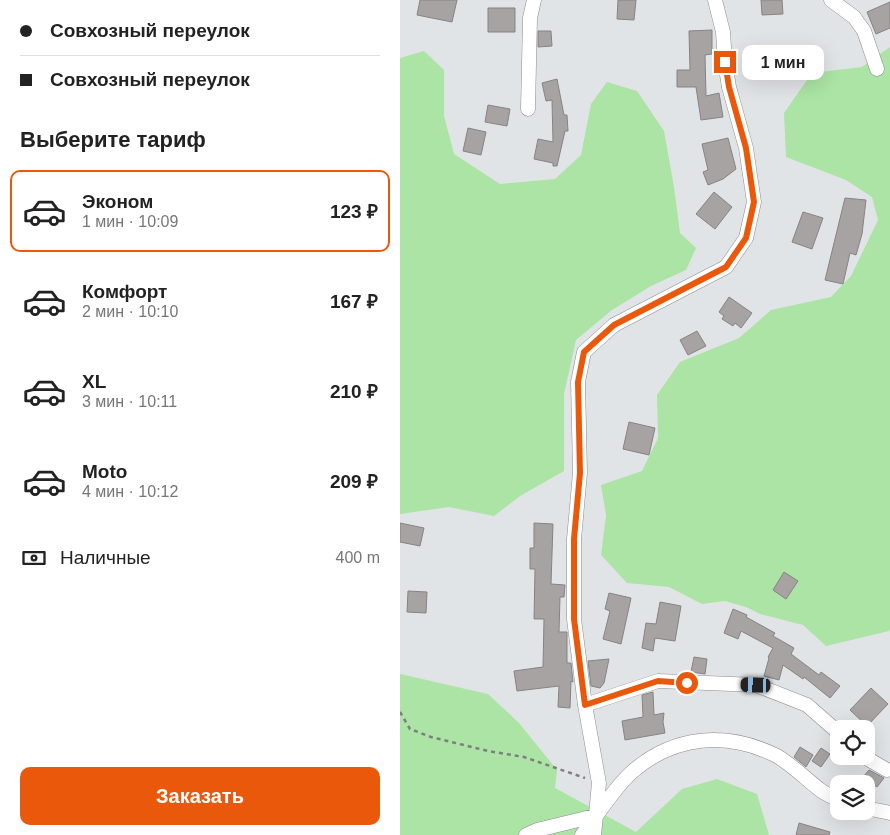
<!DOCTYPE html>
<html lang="ru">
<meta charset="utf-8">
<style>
body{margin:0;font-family:Helvetica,sans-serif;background:#f6f6f6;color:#222;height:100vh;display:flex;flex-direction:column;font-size:19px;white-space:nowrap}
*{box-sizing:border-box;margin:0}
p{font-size:16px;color:#767676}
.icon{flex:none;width:28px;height:28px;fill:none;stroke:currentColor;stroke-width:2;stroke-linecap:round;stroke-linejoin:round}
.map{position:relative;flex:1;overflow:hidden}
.side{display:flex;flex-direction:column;background:#fff;width:400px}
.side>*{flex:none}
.top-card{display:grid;align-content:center;height:110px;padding:0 20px;background:#fff}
.tools{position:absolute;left:430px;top:720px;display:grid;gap:10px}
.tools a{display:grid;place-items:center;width:45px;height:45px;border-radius:10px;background:#fff;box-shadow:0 5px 20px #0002;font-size:25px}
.end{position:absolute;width:22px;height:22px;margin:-11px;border:6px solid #ea580c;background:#fff;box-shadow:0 0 0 2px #fff}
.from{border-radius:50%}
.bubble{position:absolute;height:35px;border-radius:10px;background:#fff;box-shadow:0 5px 20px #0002;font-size:16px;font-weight:700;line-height:35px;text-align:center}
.car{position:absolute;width:15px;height:30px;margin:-15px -8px;border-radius:6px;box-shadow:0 0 4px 1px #0007;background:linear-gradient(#222 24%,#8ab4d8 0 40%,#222 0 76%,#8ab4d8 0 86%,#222 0)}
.top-card b{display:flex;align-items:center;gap:18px;height:48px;font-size:19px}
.top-card b+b{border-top:1px solid #e0e0e0}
.top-card i{width:12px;height:12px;background:#222}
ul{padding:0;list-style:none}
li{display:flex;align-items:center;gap:15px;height:82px;margin:0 10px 8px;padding:0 10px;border:2px solid transparent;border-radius:10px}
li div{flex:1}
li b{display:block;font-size:19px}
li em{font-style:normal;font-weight:700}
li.selected{border-color:#ea580c}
li>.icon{width:45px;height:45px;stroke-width:1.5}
h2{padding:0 20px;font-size:22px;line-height:60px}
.pay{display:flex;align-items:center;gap:12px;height:55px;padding:0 20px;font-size:19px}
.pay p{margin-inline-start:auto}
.action{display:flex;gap:10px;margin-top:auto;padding:10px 20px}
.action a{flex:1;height:58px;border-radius:10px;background:#ea580c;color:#fff;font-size:20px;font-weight:700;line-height:58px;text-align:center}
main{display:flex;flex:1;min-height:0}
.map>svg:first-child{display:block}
.green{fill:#abe4a4}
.building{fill:#a7a3a2;stroke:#878382}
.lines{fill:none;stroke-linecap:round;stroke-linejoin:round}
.minor-casing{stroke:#8b8d90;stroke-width:15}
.path{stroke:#7c7e80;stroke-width:2.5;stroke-dasharray:4 4;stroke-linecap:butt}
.minor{stroke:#fff;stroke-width:14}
.route{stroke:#ea580c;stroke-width:6}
</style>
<main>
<section class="side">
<div class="top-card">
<b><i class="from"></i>Совхозный переулок</b>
<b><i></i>Совхозный переулок</b>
</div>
<h2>Выберите тариф</h2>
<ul>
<li class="selected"><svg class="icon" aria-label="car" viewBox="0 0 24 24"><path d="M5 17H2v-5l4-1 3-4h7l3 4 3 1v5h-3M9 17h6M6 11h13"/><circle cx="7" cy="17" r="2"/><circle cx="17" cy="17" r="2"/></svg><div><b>Эконом</b><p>1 мин · 10:09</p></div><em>123 ₽</em></li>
<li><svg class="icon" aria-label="car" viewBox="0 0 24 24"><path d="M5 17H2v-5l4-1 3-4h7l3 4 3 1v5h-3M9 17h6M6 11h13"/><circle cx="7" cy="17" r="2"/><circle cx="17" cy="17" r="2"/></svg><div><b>Комфорт</b><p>2 мин · 10:10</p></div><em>167 ₽</em></li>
<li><svg class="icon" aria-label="car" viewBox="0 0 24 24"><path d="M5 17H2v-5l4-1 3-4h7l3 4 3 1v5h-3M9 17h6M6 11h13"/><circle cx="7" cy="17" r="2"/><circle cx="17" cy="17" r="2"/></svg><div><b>XL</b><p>3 мин · 10:11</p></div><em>210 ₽</em></li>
<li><svg class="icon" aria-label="car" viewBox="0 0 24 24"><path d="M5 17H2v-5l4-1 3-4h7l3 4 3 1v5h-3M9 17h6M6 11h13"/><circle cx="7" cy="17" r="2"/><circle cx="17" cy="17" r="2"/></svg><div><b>Moto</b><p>4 мин · 10:12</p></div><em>209 ₽</em></li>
</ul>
<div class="pay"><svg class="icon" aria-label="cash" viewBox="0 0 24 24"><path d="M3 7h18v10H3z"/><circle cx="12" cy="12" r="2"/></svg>Наличные<p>400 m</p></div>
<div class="action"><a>Заказать</a></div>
</section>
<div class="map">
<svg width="490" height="835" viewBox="0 0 490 835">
<rect width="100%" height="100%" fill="#e1e4e6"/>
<path class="green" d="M 490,47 L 490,629 L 489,631 L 426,646 L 403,625 L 360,614 L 346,607 L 325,601 L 302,604 L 269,587 L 227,583 L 201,555 L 206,515 L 201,485 L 242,471 L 258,438 L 257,395 L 280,362 L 339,338 L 371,310 L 431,297 L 451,276 L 478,220 L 472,197 L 446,180 L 386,157 L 384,113 L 412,73 L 462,67 Z
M 24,51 L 44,70 L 44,116 L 54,154 L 100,184 L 155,179 L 181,155 L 191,104 L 207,82 L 237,91 L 264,131 L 274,187 L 280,233 L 296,248 L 286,270 L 251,286 L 212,310 L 176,340 L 164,394 L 164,471 L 120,496 L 94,516 L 49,507 L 0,514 L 0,58 Z
M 0,674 L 88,694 L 119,723 L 157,770 L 155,788 L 236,832 L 282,789 L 317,779 L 357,794 L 369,835 L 0,835 Z"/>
<path class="building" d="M 20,0 L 57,0 L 52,22 L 17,15 Z
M 218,0 L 236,0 L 234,20 L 217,19 Z
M 361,0 L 382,0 L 383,14 L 362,15 Z
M 490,2 L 490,28 L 476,34 L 467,12 Z
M 88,8 L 115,8 L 115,32 L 88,32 Z
M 312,30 L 312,54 L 305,55 L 306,96 L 319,93 L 323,117 L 301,120 L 296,87 L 277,87 L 277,70 L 290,70 L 289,31 Z
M 138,31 L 151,31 L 152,46 L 138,47 Z
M 157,79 L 164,115 L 167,115 L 168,131 L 165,131 L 157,166 L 153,166 L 153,163 L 134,159 L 138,139 L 153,142 L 152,100 L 146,101 L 142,83 Z
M 88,105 L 110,109 L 107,126 L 85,122 Z
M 68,128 L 86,132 L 81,155 L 63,151 Z
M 328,138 L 336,169 L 323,179 L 308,185 L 303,172 L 308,170 L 302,144 Z
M 314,192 L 332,207 L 315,229 L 296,214 Z
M 445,198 L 466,200 L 462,234 L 456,255 L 450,253 L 443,284 L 425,280 Z
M 403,212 L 423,218 L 412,249 L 392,242 Z
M 329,297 L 352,313 L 341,328 L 335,323 L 333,326 L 322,319 L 324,316 L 319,312 Z
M 297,331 L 306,346 L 288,355 L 280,340 Z
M 229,422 L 255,428 L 249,455 L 223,449 Z
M 0,523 L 24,528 L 20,546 L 0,542 Z
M 134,523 L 153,524 L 151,584 L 165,585 L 164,597 L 160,597 L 159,632 L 167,632 L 167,663 L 171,663 L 173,682 L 171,681 L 170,708 L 158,707 L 159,686 L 117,691 L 114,671 L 143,667 L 144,619 L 134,619 L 135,569 L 130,569 L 130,548 L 134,548 Z
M 384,572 L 398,581 L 386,599 L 373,590 Z
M 8,591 L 27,592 L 26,613 L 7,612 Z
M 209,593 L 231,598 L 221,644 L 203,639 L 210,611 L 205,609 Z
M 260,602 L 281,606 L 275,641 L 255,638 L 253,651 L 242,648 L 246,623 L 256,624 Z
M 333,609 L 347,615 L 346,617 L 375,633 L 373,636 L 394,648 L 391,654 L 419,675 L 421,672 L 440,686 L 430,698 L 404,677 L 403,679 L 383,665 L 379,680 L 364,676 L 369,658 L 368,657 L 373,648 L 341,631 L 338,639 L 324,633 Z
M 294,657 L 307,659 L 305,674 L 291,672 Z
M 209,659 L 204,683 L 200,688 L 191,686 L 188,661 Z
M 471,688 L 488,704 L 467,726 L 450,710 Z
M 253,692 L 254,715 L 264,713 L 263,722 L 265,733 L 225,740 L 222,721 L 243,717 L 242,695 Z
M 400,747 L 413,755 L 406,767 L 394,757 Z
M 421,748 L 430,754 L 421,767 L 412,761 Z
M 469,770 L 484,778 L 477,787 L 463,777 Z
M 399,823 L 430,832 L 429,835 L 396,835 Z"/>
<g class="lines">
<g class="minor-casing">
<path id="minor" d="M 431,0 L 454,17 L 464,31 L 477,69
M 128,109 L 130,18 L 134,0
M 185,705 L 258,681 L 356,685 L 407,705 L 439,733
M 463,756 L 487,770
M 466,808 L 490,813
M 126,835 L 137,830 L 195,816
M 182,835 C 198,815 213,789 232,772 C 274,735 327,731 377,756 C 392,765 405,778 419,789 C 425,794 432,797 439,800
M 194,835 L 199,783 L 185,705 L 174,619 L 174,539 L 180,473 L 178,382 L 184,352 L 214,325 L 326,267 L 346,238 L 354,202 L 346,148 L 329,87 L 325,62 L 323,32 L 315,0"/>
</g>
<path class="path" d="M 0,712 L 10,729 L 31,737 L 88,751 L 124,757 L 185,778"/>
<use href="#minor" class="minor"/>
</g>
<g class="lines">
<path class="route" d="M 287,683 L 258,681 L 185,705 L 174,619 L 174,539 L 180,473 L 178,382 L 184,352 L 214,325 L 326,267 L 346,238 L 354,202 L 346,148 L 329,87 L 325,62"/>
</g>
</svg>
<div class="tools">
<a><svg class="icon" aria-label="locate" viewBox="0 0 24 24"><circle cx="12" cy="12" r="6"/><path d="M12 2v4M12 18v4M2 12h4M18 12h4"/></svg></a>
<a><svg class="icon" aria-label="layers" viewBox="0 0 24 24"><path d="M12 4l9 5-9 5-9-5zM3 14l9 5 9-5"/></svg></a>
</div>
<i class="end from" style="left:287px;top:683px"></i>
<i class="end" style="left:325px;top:62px"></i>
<div class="bubble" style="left:342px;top:45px;width:82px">1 мин</div>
<i class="car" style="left:356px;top:685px;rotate:272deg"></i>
</div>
</main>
